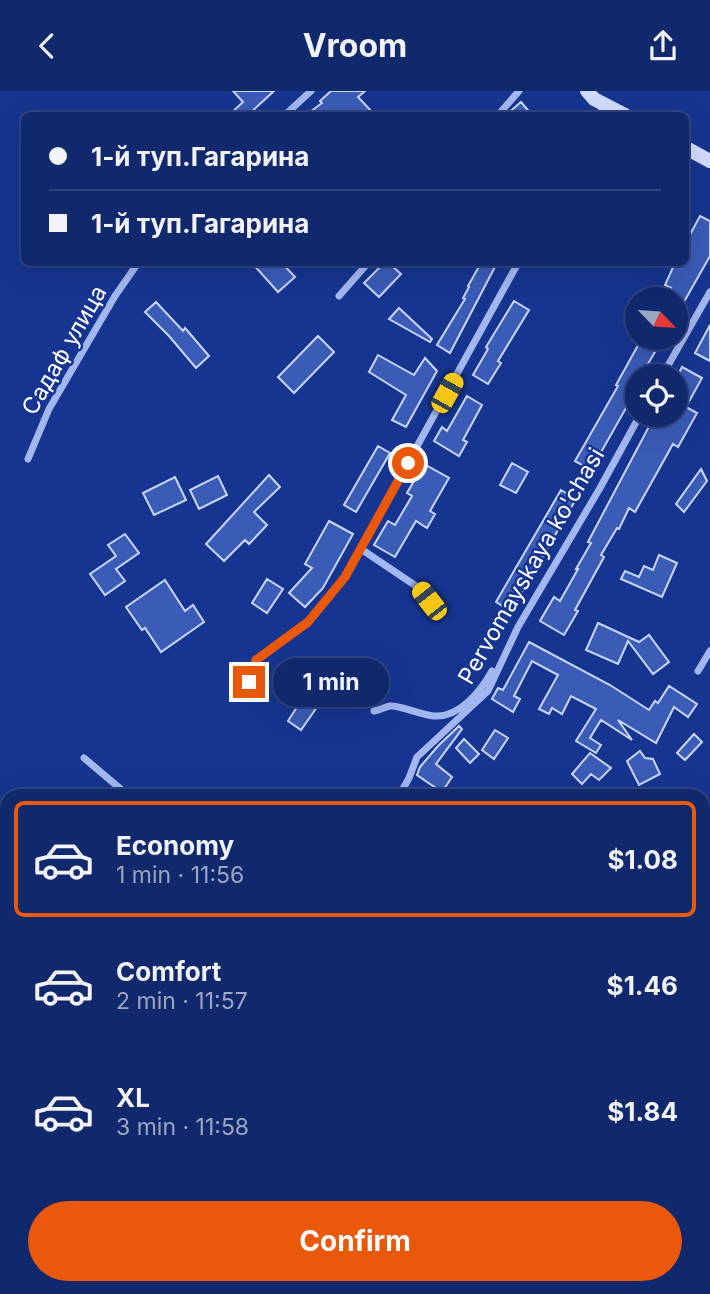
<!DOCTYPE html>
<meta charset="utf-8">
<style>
body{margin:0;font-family:Inter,sans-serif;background:#193072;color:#f1f3f6;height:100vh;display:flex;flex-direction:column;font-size:26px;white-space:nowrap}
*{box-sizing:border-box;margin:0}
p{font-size:23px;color:#9ca6c2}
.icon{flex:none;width:38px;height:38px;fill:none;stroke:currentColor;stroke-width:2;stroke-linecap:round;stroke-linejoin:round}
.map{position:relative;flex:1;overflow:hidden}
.side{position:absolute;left:0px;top:698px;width:710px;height:506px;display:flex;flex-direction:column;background:#10286c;border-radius:21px 21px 0 0;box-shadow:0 7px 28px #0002,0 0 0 2px #30447f}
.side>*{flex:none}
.top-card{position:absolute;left:21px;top:21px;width:668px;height:154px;border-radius:10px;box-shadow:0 7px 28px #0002,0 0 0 2px #30447f;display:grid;align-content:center;height:154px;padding:0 28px;background:#10286c}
.needle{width:46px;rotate:115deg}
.controls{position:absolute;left:625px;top:196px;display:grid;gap:14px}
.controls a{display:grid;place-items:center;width:63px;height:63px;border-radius:50%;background:#10286c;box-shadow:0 7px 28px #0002,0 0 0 2px #30447f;font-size:35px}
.end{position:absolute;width:32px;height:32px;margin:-16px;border:9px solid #ea580c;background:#fff;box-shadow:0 0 0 4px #fff}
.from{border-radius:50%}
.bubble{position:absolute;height:49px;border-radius:24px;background:#10286c;box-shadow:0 7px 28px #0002,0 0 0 2px #30447f;font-size:23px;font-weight:700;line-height:49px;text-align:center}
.car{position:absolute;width:21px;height:42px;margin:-21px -10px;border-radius:9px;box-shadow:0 0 5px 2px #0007;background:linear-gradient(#f5c518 24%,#345 0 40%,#f5c518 0 76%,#345 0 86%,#f5c518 0)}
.top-card b{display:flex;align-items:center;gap:24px;height:66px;font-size:26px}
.top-card b+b{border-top:2px solid #30447f}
.top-card i{width:18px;height:18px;background:#f1f3f6}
ul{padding:12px 0 0;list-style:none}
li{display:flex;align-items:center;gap:21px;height:116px;margin:0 14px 10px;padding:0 14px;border:4px solid transparent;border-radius:10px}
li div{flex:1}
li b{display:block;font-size:26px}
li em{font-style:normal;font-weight:700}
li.selected{border-color:#ea580c}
li>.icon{width:63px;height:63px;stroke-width:1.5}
.cta{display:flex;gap:14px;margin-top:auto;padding:14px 28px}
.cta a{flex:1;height:80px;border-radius:42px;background:#ea580c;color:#fff;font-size:28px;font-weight:700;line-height:80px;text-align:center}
header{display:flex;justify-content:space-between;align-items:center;height:91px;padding:0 28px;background:#10286c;font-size:32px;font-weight:700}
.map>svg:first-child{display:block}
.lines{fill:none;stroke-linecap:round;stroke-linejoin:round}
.river{stroke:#243b80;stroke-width:21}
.building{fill:#3a5bb6;stroke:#c9d7fb;stroke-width:2}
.minor{stroke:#a2b7f0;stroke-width:7}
.secondary{stroke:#d0dbfb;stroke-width:14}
.route{stroke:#ea580c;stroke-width:9}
.labels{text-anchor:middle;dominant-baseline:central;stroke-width:5;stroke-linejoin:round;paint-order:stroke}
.street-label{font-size:23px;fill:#fff;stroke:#163590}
</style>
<header><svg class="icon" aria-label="back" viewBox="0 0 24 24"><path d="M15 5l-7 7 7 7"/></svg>Vroom<svg class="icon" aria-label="share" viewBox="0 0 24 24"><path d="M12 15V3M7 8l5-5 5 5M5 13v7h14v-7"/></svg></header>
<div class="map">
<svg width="710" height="1203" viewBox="0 0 710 1203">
<rect width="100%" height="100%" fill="#163590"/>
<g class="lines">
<path class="river" d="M 676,1197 L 684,1203
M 284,1203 L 287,1197"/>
</g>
<path class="building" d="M 233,0 L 274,0 L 248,24 L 229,24 L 243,11 Z
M 331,0 L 365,0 L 358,6 L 375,24 L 306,24 L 322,12 L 320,10 Z
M 521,11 L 532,24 L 506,24 Z
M 700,125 L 710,130 L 710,165 L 676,225 L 676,208 L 665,208 L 671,197 L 665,194 L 675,172 L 686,172 L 686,151 Z
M 252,172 L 282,172 L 295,186 L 278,201 Z
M 384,172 L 389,172 L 401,183 L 379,206 L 364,192 Z
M 481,172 L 497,172 L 450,262 L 437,254 L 465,208 L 463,207 L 469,196 L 468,195 Z
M 514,210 L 529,219 L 498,270 L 501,272 L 488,293 L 473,284 L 488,258 L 486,256 Z
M 156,211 L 183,240 L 185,237 L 209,265 L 196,277 L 169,245 L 145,221 Z
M 399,217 L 432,248 L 430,251 L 389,228 Z
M 710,234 L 710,270 L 695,262 Z
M 318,245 L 334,261 L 294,302 L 278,286 Z
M 642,247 L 663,247 L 641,285 L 637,285 L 637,293 L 628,309 L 630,310 L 591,379 L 575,370 L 618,295 L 616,294 Z
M 378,264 L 414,284 L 425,267 L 437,280 L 406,336 L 392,329 L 406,304 L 369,281 Z
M 682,276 L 702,287 L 686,316 L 697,322 L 678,356 L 673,353 L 635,421 L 629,417 L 619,438 L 617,437 L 601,464 L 604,466 L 575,519 L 578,520 L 564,544 L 540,530 L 554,506 L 560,510 L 578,478 L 576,478 L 591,452 L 588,451 L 655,324 L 676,324 L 676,288 Z
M 467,305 L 482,314 L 463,349 L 467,351 L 459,365 L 434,350 L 442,336 L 447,340 Z
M 378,355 L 390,362 L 356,421 L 344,414 Z
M 512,372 L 528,381 L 516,402 L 500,394 Z
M 424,373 L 449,387 L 430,420 L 435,423 L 427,437 L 416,430 L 395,466 L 374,454 L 388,430 L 395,434 L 412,405 L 407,402 Z
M 701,378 L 707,390 L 684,421 L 676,413 Z
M 269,384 L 280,396 L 254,421 L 267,434 L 249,453 L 245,449 L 224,470 L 206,453 Z
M 218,385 L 227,404 L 199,418 L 190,399 Z
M 175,386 L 186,409 L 154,424 L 143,402 Z
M 561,399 L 576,408 L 511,520 L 496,511 Z
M 329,430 L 353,443 L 323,497 L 305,516 L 289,502 L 312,477 L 305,473 Z
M 125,443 L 139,462 L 116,478 L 125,490 L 105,504 L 90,483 L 116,465 L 108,454 Z
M 659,464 L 677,472 L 662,506 L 621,488 L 625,480 L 639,486 L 644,475 L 653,479 Z
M 267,488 L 283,498 L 267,522 L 252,512 Z
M 165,489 L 185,520 L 193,514 L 204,531 L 161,561 L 145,537 L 142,539 L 126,516 Z
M 598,532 L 639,551 L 649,544 L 669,571 L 653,583 L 628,550 L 618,573 L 586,559 Z
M 529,551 L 610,594 L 649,619 L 655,610 L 658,612 L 669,595 L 697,613 L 688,626 L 674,616 L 656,652 L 618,629 L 632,649 L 601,629 L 590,647 L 601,654 L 596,662 L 576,650 L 596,618 L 571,605 L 562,623 L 552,617 L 549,623 L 539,618 L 558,584 L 532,570 L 514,605 L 520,608 L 513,621 L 492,608 L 498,597 L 503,599 Z
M 303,607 L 317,616 L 301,639 L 288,630 Z
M 459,635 L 462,638 L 436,673 L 452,686 L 442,701 L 417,684 L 420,676 L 438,655 Z
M 495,639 L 508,647 L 494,668 L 482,659 Z
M 694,643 L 702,651 L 685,669 L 677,662 Z
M 464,648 L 479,663 L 470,672 L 456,657 Z
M 640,660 L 645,667 L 653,668 L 660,683 L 639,694 L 627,670 Z
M 590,662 L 611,677 L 599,689 L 591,683 L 582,693 L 572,683 Z"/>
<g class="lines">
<path class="minor" d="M 285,24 L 311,0
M 498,24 L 519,0
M 599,24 L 605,14
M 339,205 L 368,172
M 662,285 L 710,201
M 28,368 L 49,318 L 115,205 L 138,172
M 361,458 L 419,497 L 439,523
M 698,580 L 710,560
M 249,591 L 256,569 L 308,531 L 345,486 L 518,172
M 374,620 C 380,619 385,616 390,615 C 400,614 421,624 434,625 C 459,627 481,600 492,580
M 84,667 L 129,705
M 399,705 L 409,687 L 417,666 L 488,600 L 518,536 L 600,397 L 640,324
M 0,1066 L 7,1062"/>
<path class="secondary" d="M 587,0 L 594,8 L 625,24
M 686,57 L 710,70"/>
</g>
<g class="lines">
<path class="route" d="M 249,591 L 256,569 L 308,531 L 345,486 L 408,372"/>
</g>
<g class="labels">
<g class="street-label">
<text transform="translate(64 259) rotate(-60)">Садаф улица</text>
<text transform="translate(531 475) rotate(-60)">Pervomayskaya ko'chasi</text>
</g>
</g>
</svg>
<div class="controls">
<a><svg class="needle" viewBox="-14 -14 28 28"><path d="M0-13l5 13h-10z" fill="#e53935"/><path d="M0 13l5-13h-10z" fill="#9ca6c2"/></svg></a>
<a><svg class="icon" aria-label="locate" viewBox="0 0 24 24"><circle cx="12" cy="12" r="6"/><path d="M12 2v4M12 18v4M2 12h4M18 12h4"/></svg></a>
</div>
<i class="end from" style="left:408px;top:372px"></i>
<i class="end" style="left:249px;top:591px"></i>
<div class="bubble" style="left:273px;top:567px;width:116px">1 min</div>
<i class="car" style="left:447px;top:302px;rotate:29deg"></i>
<i class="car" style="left:429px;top:510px;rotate:322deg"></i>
<div class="top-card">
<b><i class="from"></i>1-й туп.Гагарина</b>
<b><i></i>1-й туп.Гагарина</b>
</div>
<section class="side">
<ul>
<li class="selected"><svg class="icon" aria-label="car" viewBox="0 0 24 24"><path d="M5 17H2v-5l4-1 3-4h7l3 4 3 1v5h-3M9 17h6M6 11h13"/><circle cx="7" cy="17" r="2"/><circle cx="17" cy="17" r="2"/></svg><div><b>Economy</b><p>1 min · 11:56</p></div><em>$1.08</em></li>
<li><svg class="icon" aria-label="car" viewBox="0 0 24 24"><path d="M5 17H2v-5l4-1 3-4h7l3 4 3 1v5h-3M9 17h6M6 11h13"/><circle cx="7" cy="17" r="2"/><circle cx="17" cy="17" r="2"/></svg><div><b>Comfort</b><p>2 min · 11:57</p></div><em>$1.46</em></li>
<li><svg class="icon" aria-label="car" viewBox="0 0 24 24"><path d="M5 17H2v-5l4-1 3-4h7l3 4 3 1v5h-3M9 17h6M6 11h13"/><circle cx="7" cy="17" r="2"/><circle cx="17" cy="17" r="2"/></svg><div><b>XL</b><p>3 min · 11:58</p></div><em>$1.84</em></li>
</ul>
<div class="cta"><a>Confirm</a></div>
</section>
</div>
